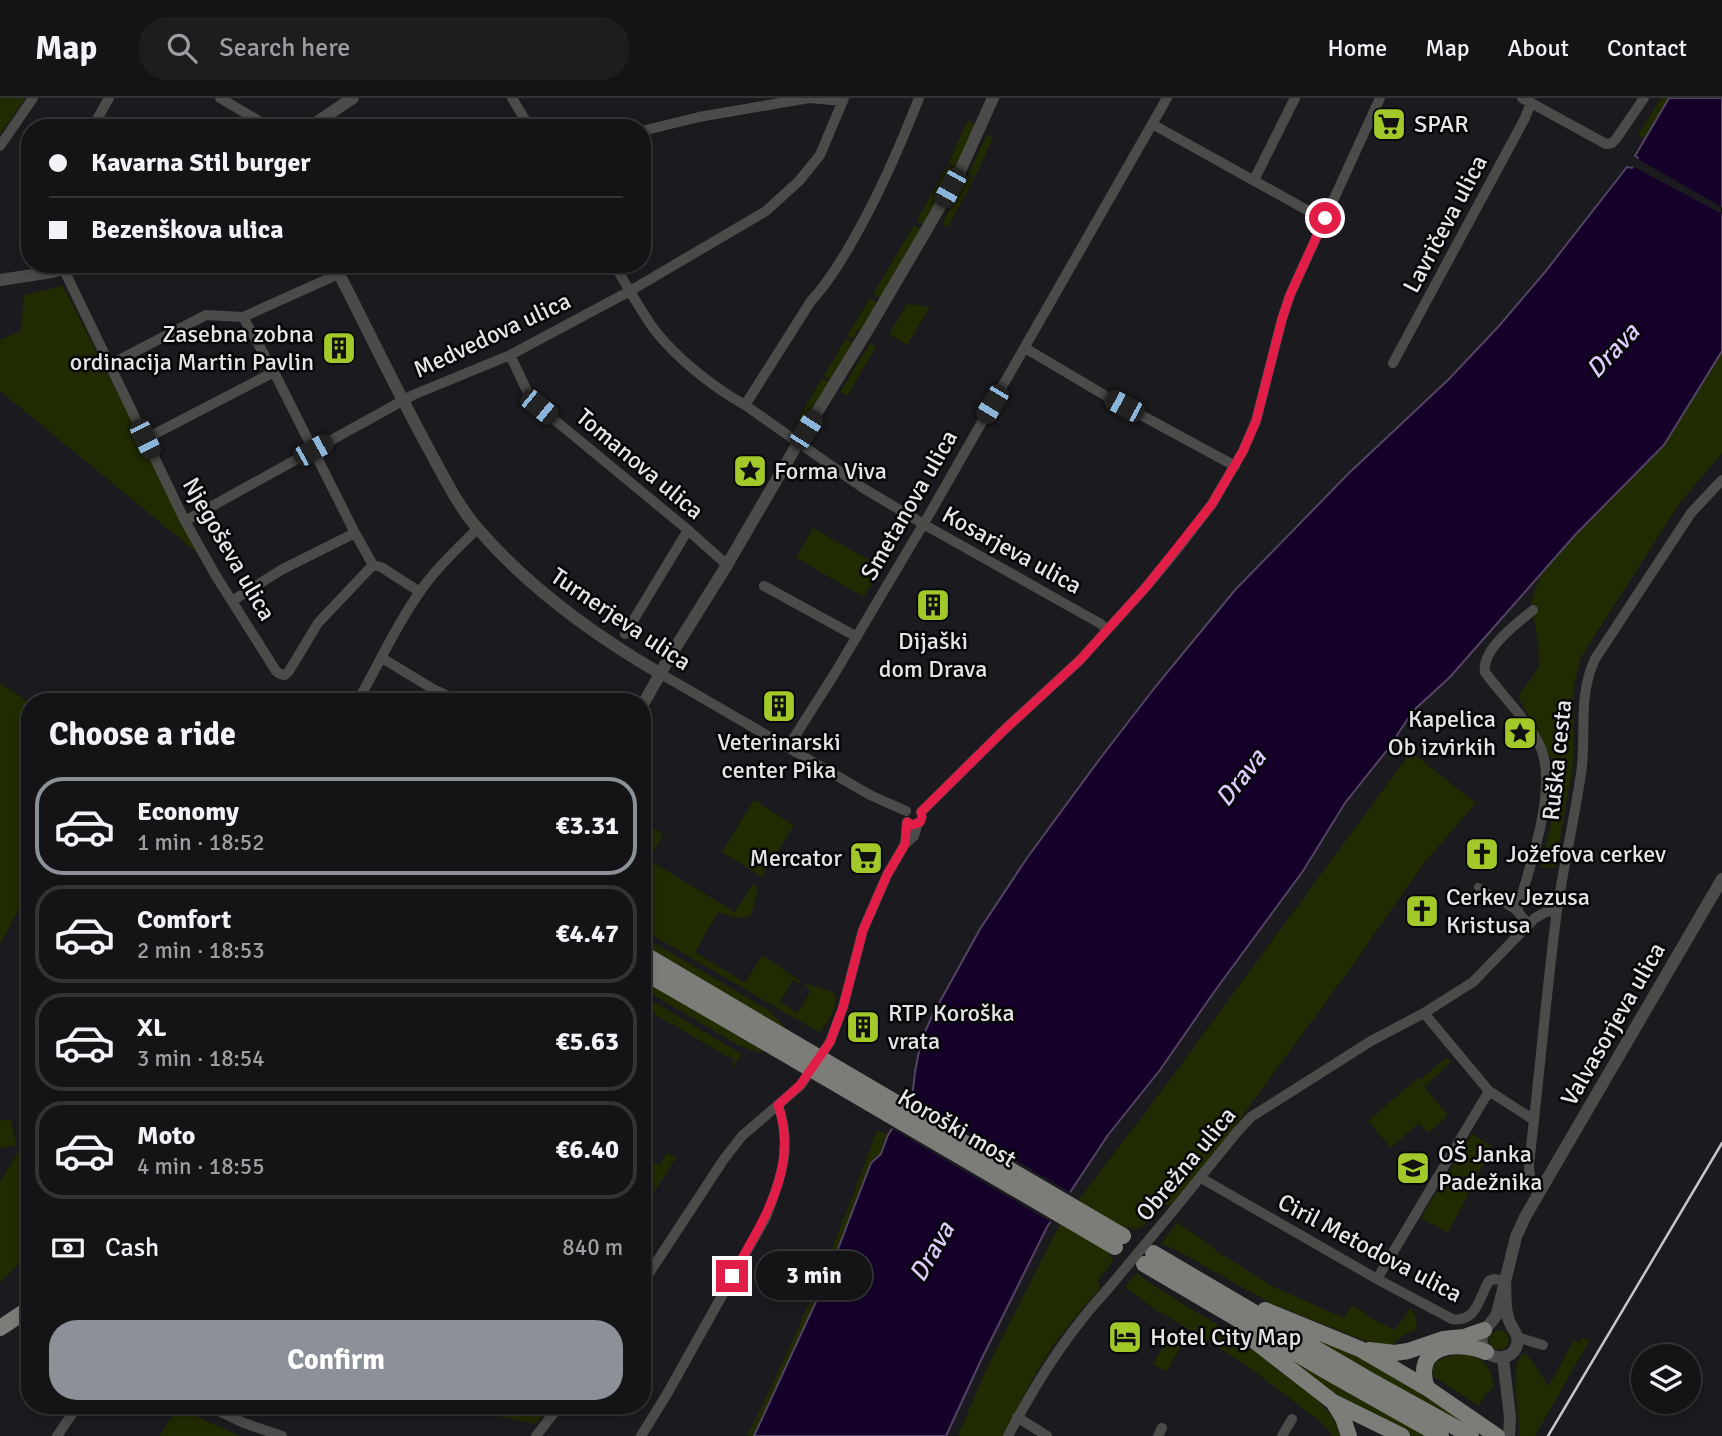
<!DOCTYPE html>
<meta charset="utf-8">
<style>
body{margin:0;font-family:Signika,sans-serif;background:#1d1d1f;color:#f1f3f6;height:100vh;display:flex;flex-direction:column;font-size:26px;white-space:nowrap}
*{box-sizing:border-box;margin:0}
p{font-size:23px;color:#9d9ea1}
.icon{flex:none;width:38px;height:38px;fill:none;stroke:currentColor;stroke-width:2;stroke-linecap:round;stroke-linejoin:round}
.map{position:relative;flex:1;overflow:hidden}
.details{position:absolute;left:21px;top:595px;width:630px;height:721px;display:flex;flex-direction:column;background:#141416;border-radius:28px;box-shadow:0 4px 10px #0003,0 0 0 2px #333335}
.details>*{flex:none}
.top-card{position:absolute;left:21px;top:21px;width:630px;height:154px;border-radius:28px;box-shadow:0 4px 10px #0003,0 0 0 2px #333335;display:grid;align-content:center;height:154px;padding:0 28px;background:#141416}
.buttons{position:absolute;left:1631px;top:1246px;display:grid;gap:14px}
.buttons a{display:grid;place-items:center;width:70px;height:70px;border-radius:50%;background:#141416;box-shadow:0 4px 10px #0003,0 0 0 2px #333335;font-size:35px}
.end{position:absolute;width:32px;height:32px;margin:-16px;border:9px solid #e11d48;background:#fff;box-shadow:0 0 0 4px #fff}
.from{border-radius:50%}
.bubble{position:absolute;height:49px;border-radius:24px;background:#141416;box-shadow:0 4px 10px #0003,0 0 0 2px #333335;font-size:23px;font-weight:800;line-height:49px;text-align:center}
.car{position:absolute;width:21px;height:42px;margin:-21px -10px;border-radius:9px;box-shadow:0 0 5px 2px #0007;background:linear-gradient(#222 24%,#8ab4d8 0 40%,#222 0 76%,#8ab4d8 0 86%,#222 0)}
.top-card b{display:flex;align-items:center;gap:24px;height:66px;font-size:26px}
.top-card b+b{border-top:2px solid #333335}
.top-card i{width:18px;height:18px;background:#f1f3f6}
ul{padding:0;list-style:none}
li{display:flex;align-items:center;gap:21px;height:98px;margin:0 14px 10px;padding:0 14px;border:4px solid #333335;border-radius:28px}
li div{flex:1}
li b{display:block;font-size:26px}
li em{font-style:normal;font-weight:800}
li.active{border-color:#8c9099}
li>.icon{width:63px;height:63px;stroke-width:1.5}
h2{padding:0 28px;font-size:32px;line-height:84px}
.pay{display:flex;align-items:center;gap:18px;height:77px;padding:0 28px;font-size:26px}
.pay p{margin-inline-start:auto}
.cta{display:flex;gap:14px;margin-top:auto;padding:14px 28px}
.cta a{flex:1;height:80px;border-radius:28px;background:#8c9099;color:#fff;font-size:28px;font-weight:800;line-height:80px;text-align:center}
header{display:flex;align-items:center;gap:42px;box-sizing:border-box;height:98px;padding:0 35px;background:#141416;border-bottom:2px solid #333335}
header strong{font-size:33px}
nav{display:flex;gap:38px;margin-inline-start:auto;font-size:24px}
.search{width:490px;height:63px;background:#1d1d1f;display:flex;align-items:center;gap:18px;box-sizing:border-box;padding:0 24px;border-radius:28px;color:#9d9ea1;font-size:26px}
.map>svg:first-child{display:block}
.green{fill:#212b02}
.water{fill:#15002a;stroke:#534463;stroke-width:2}
.pier{fill:#1b1a1e}
.lines{fill:none;stroke-linecap:round;stroke-linejoin:round}
.pedestrian{stroke:#4b4c4a;stroke-width:8}
.minor{stroke:#4b4c4a;stroke-width:10}
.tertiary{stroke:#4b4c4a;stroke-width:12}
.primary{stroke:#7c7d79;stroke-width:16}
.rail{stroke:#c5c4c7;stroke-width:2.5}
.minor-bridge{stroke:#4b4c4a;stroke-width:10}
.primary-bridge{stroke:#7c7d79;stroke-width:16}
.route{stroke:#e11d48;stroke-width:9}
.labels{text-anchor:middle;dominant-baseline:central;stroke-width:5;stroke-linejoin:round;paint-order:stroke}
.poi-label{font-size:24px;fill:#e5e4e7;stroke:#060507;text-anchor:start}
.street-label{font-size:24px;fill:#e5e4e7;stroke:#060507}
.water-label{font-size:26px;font-style:italic;fill:#dfcafd;stroke:#060507}
</style>
<header>
<strong>Map</strong>
<div class="search"><svg class="icon" aria-label="search" viewBox="0 0 24 24"><circle cx="10" cy="10" r="6"/><path d="M15 15l6 6"/></svg>Search here</div>
<nav><a>Home</a><a>Map</a><a>About</a><a>Contact</a></nav>
</header>
<div class="map">
<svg width="1722" height="1338" viewBox="0 0 1722 1338">
<rect width="100%" height="100%" fill="#1b1a1e"/>
<path class="green" d="M 0,0 L 26,0 L 0,36 Z
M 1661,0 L 1669,0 L 1645,40 L 1638,37 Z
M 968,22 L 973,25 L 974,29 L 955,70 L 948,66 Z
M 987,37 L 993,40 L 975,79 L 968,76 Z
M 947,68 L 954,72 L 924,127 L 917,122 Z
M 967,78 L 974,81 L 948,129 L 942,126 Z
M 914,127 L 921,132 L 880,200 L 873,196 Z
M 63,188 L 200,457 L 0,293 L 0,242 L 21,233 L 24,197 Z
M 870,200 L 877,205 L 860,233 L 858,232 L 853,241 L 847,238 Z
M 907,206 L 930,209 L 907,247 L 889,236 Z
M 846,240 L 853,245 L 831,282 L 824,278 Z
M 870,245 L 876,249 L 847,298 L 840,294 Z
M 1722,253 L 1722,355 L 1679,406 L 1581,559 L 1574,586 L 1573,667 L 1555,769 L 1541,770 L 1554,711 L 1551,661 L 1518,598 L 1539,569 L 1538,543 L 1531,505 L 1539,480 L 1575,437 L 1664,347 Z
M 822,280 L 829,284 L 804,327 L 798,321 Z
M 813,430 L 881,469 L 864,499 L 796,460 Z
M 0,585 L 30,605 L 30,795 L 28,794 L 0,846 Z
M 1411,654 L 1476,705 L 1423,766 L 1355,864 L 1221,1047 L 1173,1105 L 1168,1108 L 1163,1105 L 1141,1130 L 1134,1131 L 1128,1129 L 1109,1158 L 1113,1161 L 1113,1163 L 1098,1182 L 1100,1191 C 1068,1224 1041,1262 1021,1303 C 1015,1315 1010,1327 1004,1338 L 958,1338 L 988,1268 L 1059,1128 L 1163,991 Z
M 754,702 L 794,727 L 762,779 L 722,754 Z
M 649,731 L 655,731 L 663,737 L 649,762 L 735,814 L 753,786 L 756,788 L 758,792 L 751,817 C 740,823 729,818 718,814 L 695,854 L 745,885 L 762,857 L 800,883 L 799,885 L 792,882 L 780,904 L 797,915 L 811,893 L 805,888 L 807,886 L 833,894 L 836,899 L 834,913 L 820,935 L 642,831 L 642,742 Z
M 642,838 L 770,913 L 789,934 L 642,848 Z
M 642,881 L 765,954 L 756,954 L 736,946 L 642,890 Z
M 642,897 L 742,956 L 733,970 L 734,962 L 642,909 Z
M 1447,959 L 1451,964 L 1424,989 L 1448,1017 L 1428,1035 L 1419,1025 L 1391,1050 L 1368,1023 L 1418,980 L 1420,982 Z
M 11,1021 L 16,1047 L 0,1050 L 0,1023 Z
M 877,1032 L 888,1037 L 881,1056 L 871,1065 L 826,1182 L 758,1331 L 754,1338 L 747,1338 C 797,1239 840,1136 877,1032 Z
M 30,1035 L 30,1155 L 0,1184 L 0,1084 Z
M 1472,1036 L 1492,1049 L 1448,1135 L 1421,1120 Z
M 667,1055 L 676,1060 L 642,1113 L 642,1057 L 660,1067 Z
M 1177,1124 L 1214,1150 L 1216,1153 L 1274,1189 L 1344,1220 L 1352,1207 L 1365,1215 L 1365,1217 L 1394,1232 L 1403,1221 L 1411,1209 L 1417,1223 L 1416,1231 L 1402,1238 L 1392,1247 L 1368,1244 L 1272,1206 L 1176,1152 L 1161,1146 Z
M 1136,1175 C 1170,1200 1207,1219 1241,1242 C 1256,1252 1269,1265 1283,1276 C 1306,1294 1333,1308 1340,1338 L 1333,1338 L 1322,1325 L 1253,1272 L 1203,1240 L 1156,1212 L 1125,1189 Z
M 1282,1225 L 1350,1251 L 1489,1338 L 1482,1338 Z
M1489 1242a10 10 0 1 1 20 0a10 10 0 1 1-20 0Z
M 1170,1237 L 1183,1245 L 1166,1274 L 1153,1266 Z
M 1582,1239 L 1589,1243 L 1535,1338 L 1519,1338 C 1520,1314 1511,1283 1518,1261 L 1523,1256 L 1527,1256 L 1549,1288 L 1574,1242 L 1580,1245 Z
M 1269,1246 L 1432,1338 L 1412,1338 L 1359,1313 L 1334,1298 Z
M 1467,1256 C 1487,1261 1490,1270 1494,1288 L 1485,1297 L 1479,1308 L 1434,1279 L 1433,1276 L 1433,1268 C 1442,1257 1454,1257 1467,1256 Z
M 478,1307 L 551,1307 L 535,1326 L 484,1315 Z
M 178,1310 L 240,1338 L 159,1338 Z"/>
<path class="water" d="M 1669,0 L 1722,0 L 1722,253 L 1664,347 L 1575,437 L 1450,579 L 1413,613 L 1388,651 L 1345,705 L 1303,773 L 1214,894 L 1160,972 L 1108,1037 L 1047,1129 L 981,1262 L 946,1338 L 754,1338 L 826,1182 L 871,1065 L 881,1056 L 888,1037 L 912,1001 L 915,974 L 921,943 L 932,918 L 980,831 L 1027,760 L 1099,662 L 1156,588 L 1235,492 L 1349,375 L 1449,281 L 1498,229 L 1545,174 L 1627,69 L 1632,70 L 1638,60 L 1635,58 Z"/>
<path class="pier" d="M 1631,57 L 1722,109 L 1722,116 L 1626,65 L 1630,66 L 1633,61 Z
M 909,999 L 1073,1096 L 1054,1126 L 889,1029 Z"/>
<g class="lines">
<path class="pedestrian" d="M 1478,789 L 1517,813"/>
<path class="minor" d="M 220,0 L 271,30
M 512,0 L 530,30
M 1522,0 L 1606,46 L 1612,45 L 1616,41 L 1644,0
M 1152,26 L 1314,116 L 1325,120
M 92,30 L 109,0
M 642,33 L 699,19 L 809,0 L 843,3
M 0,48 L 33,0
M 1254,82 L 1295,0
M 614,166 C 627,188 639,210 654,231 C 675,259 714,290 745,307 L 863,390 L 932,431 L 1101,526 L 1107,532
M 64,172 L 185,423 L 216,478 L 276,573 L 280,576 L 285,577 L 289,573 L 318,525 L 373,467
M 243,219 L 274,274 L 355,435 L 373,467 L 381,469 L 420,494
M 1025,250 L 1106,298 L 1235,368
M 510,257 L 529,297 L 539,309 L 688,432 L 727,467
M 1393,265 L 1525,20 L 1531,5
M 109,267 L 206,217 L 243,219 L 332,179 L 357,166
M 745,307 L 811,203 C 827,186 838,168 849,149 C 877,102 899,51 919,0
M 145,341 L 274,274
M 185,423 L 413,297 L 510,257 L 630,193 L 766,113 L 799,83 L 820,57 L 844,0
M 764,488 L 857,539
M 232,503 L 281,472 L 355,435
M 625,536 L 688,432
M 382,560 L 433,591 L 459,603
M 661,576 L 870,697 L 906,713
M 357,604 C 378,568 395,529 419,495 C 435,471 457,451 477,431
M 788,649 L 835,575 L 930,415 L 1167,0
M 921,714 L 1003,633 L 1080,562 L 1146,489 L 1179,449 L 1212,406 L 1243,353 L 1256,323 L 1282,221 L 1290,197 L 1380,0
M 905,746 L 914,738 L 918,725
M 1528,826 L 1517,813 C 1529,771 1559,689 1540,648 C 1528,622 1502,598 1485,574 C 1481,551 1518,525 1533,512
M 1424,915 L 1489,993 L 1534,1022
M 1201,1080 L 1377,1181 L 1452,1221 C 1477,1225 1479,1199 1489,1183 L 1494,1181 L 1505,1183
M 1541,1093 C 1530,1085 1529,1078 1529,1066 C 1539,982 1546,897 1557,812 C 1564,767 1574,722 1581,676 C 1587,636 1577,600 1595,561 L 1691,415 L 1722,382
M 1172,1114 L 1237,1034 L 1251,1019 L 1371,943 L 1424,915 L 1473,884 L 1535,820 L 1546,814 L 1557,812
M 1377,1181 L 1489,993
M 642,1186 L 724,1061 L 742,1038 L 801,987 L 830,944 L 843,909 L 863,832 L 887,777 L 905,746 L 907,724
M 1517,1239 L 1543,1247
M 206,1307 L 244,1325 L 282,1338
M 1017,1319 L 1047,1338
M 57,1338 L 78,1307
M 536,1338 L 560,1307
M 641,1338 L 667,1296 L 766,1119 C 781,1080 793,1048 778,1007
M 1008,1338 C 1035,1286 1067,1235 1107,1192
M 1158,1338 L 1162,1330
M 1282,1338 L 1292,1321"/>
<path class="tertiary" d="M 308,30 L 353,0
M 334,166 C 365,226 394,287 426,346 C 441,373 458,409 479,432 C 530,491 594,537 661,576
M 0,182 L 52,174 L 79,166
M 642,608 L 669,560 L 727,467 L 798,345 L 870,228 L 927,131 L 960,73 L 993,0
M 1505,1183 C 1506,1197 1504,1214 1511,1227 C 1515,1234 1519,1238 1517,1247 C 1511,1268 1477,1260 1482,1238 C 1484,1230 1492,1225 1497,1216 L 1516,1139 L 1525,1119 L 1722,781
M 1503,1260 L 1510,1319 L 1509,1338"/>
<path class="primary" d="M 642,855 L 784,939
M 642,873 L 775,950
M 1153,1155 L 1366,1280 L 1471,1338
M 1144,1166 L 1326,1273 L 1441,1338
M 1265,1212 L 1360,1251 L 1427,1290 L 1497,1338
M 0,1230 L 30,1210
M 1248,1238 L 1333,1304 L 1402,1338
M 1369,1252 L 1395,1255 L 1408,1253 L 1443,1241 L 1464,1239 L 1484,1232
M 1427,1290 C 1412,1247 1456,1242 1486,1254
M 1333,1304 L 1343,1320 L 1349,1338"/>
<path class="rail" d="M 1548,1338 L 1722,1045"/>
<path class="minor-bridge" d="M 1107,1192 L 1172,1114"/>
<path class="primary-bridge" d="M 784,939 L 1123,1138
M 775,950 L 1115,1149"/>
</g>
<g class="lines">
<path class="route" d="M 732,1178 C 762,1124 800,1070 778,1007 L 800,987 L 830,944 L 843,909 L 863,832 L 887,777 L 905,746 L 907,724 L 913,727 L 920,724 L 922,719 L 921,714 L 1003,633 L 1080,562 L 1146,489 L 1212,406 L 1243,353 L 1256,323 L 1282,221 L 1290,197 L 1325,120"/>
</g>
<defs>
<g id="supermarket-square" transform="scale(1.75)"><rect x="-9" y="-9" width="18" height="18" rx="4" fill="#a2c929" stroke="#060507"/><path d="M-6-5.5h2.5l.6 2H6L4.5 2H-2.5L-4.4-4H-6ZM-1.5 3.2a1.3 1.3 0 1 0 .1 0ZM3 3.2a1.3 1.3 0 1 0 .1 0Z" fill="#111"/></g>
<g id="building-square" transform="scale(1.75)"><rect x="-9" y="-9" width="18" height="18" rx="4" fill="#a2c929" stroke="#060507"/><path d="M-4-6H4V6H1V3H-1V6H-4ZM-2.5-4.3h1.7v1.8h-1.7ZM.8-4.3h1.7v1.8H.8ZM-2.5-1h1.7V.8h-1.7ZM.8-1h1.7V.8H.8Z" fill="#111"/></g>
<g id="sight-square" transform="scale(1.75)"><rect x="-9" y="-9" width="18" height="18" rx="4" fill="#a2c929" stroke="#060507"/><path d="M0-6L1.8-2.2L6-1.7L2.9 1.2L3.7 5.4L0 3.3L-3.7 5.4L-2.9 1.2L-6-1.7L-1.8-2.2Z" fill="#111"/></g>
<g id="church-square" transform="scale(1.75)"><rect x="-9" y="-9" width="18" height="18" rx="4" fill="#a2c929" stroke="#060507"/><path d="M-1.2-6h2.4v3.5h3.3v2.4h-3.3V6h-2.4V-.1h-3.3v-2.4h3.3Z" fill="#111"/></g>
<g id="school-square" transform="scale(1.75)"><rect x="-9" y="-9" width="18" height="18" rx="4" fill="#a2c929" stroke="#060507"/><path d="M0-5L7-2L0 1L-7-2ZM-4 1L0 2.5L4 1V4Q0 6-4 4Z" fill="#111"/></g>
<g id="hotel-square" transform="scale(1.75)"><rect x="-9" y="-9" width="18" height="18" rx="4" fill="#a2c929" stroke="#060507"/><path d="M-6-4.5h1.5V1H6V5H4.5V3h-9V5H-6ZM-4 0a1.8 1.8 0 1 1 3.6 0ZM.5 0V-2.5h3Q6-2.5 6 0Z" fill="#111"/></g>
</defs>
<g fill-rule="evenodd">
<use href="#supermarket-square" x="1389" y="26"/>
<use href="#building-square" x="339" y="250"/>
<use href="#sight-square" x="750" y="373"/>
<use href="#building-square" x="933" y="507"/>
<use href="#building-square" x="779" y="608"/>
<use href="#sight-square" x="1520" y="635"/>
<use href="#church-square" x="1482" y="756"/>
<use href="#supermarket-square" x="866" y="760"/>
<use href="#church-square" x="1422" y="813"/>
<use href="#building-square" x="863" y="929"/>
<use href="#school-square" x="1413" y="1070"/>
<use href="#hotel-square" x="1125" y="1239"/>
</g>
<g class="labels">
<g class="poi-label">
<text x="1414" y="26">SPAR</text>
<text x="314" y="236" text-anchor="end">Zasebna zobna<tspan x="314" dy="28">ordinacija Martin Pavlin</tspan></text>
<text x="774" y="373">Forma Viva</text>
<text x="933" y="543" text-anchor="middle">Dijaški<tspan x="933" dy="28">dom Drava</tspan></text>
<text x="1496" y="621" text-anchor="end">Kapelica<tspan x="1496" dy="28">Ob izvirkih</tspan></text>
<text x="779" y="644" text-anchor="middle">Veterinarski<tspan x="779" dy="28">center Pika</tspan></text>
<text x="1506" y="756">Jožefova cerkev</text>
<text x="842" y="760" text-anchor="end">Mercator</text>
<text x="1446" y="799">Cerkev Jezusa<tspan x="1446" dy="28">Kristusa</tspan></text>
<text x="888" y="915">RTP Koroška<tspan x="888" dy="28">vrata</tspan></text>
<text x="1438" y="1056">OŠ Janka<tspan x="1438" dy="28">Padežnika</tspan></text>
<text x="1150" y="1239">Hotel City Map</text>
</g>
<g class="street-label">
<text transform="translate(1445 126) rotate(-62)">Lavričeva ulica</text>
<text transform="translate(492 237) rotate(-25)">Medvedova ulica</text>
<text transform="translate(640 366) rotate(40)">Tomanova ulica</text>
<text transform="translate(909 407) rotate(-60)">Smetanova ulica</text>
<text transform="translate(229 451) rotate(60)">Njegoševa ulica</text>
<text transform="translate(1012 452) rotate(29)">Kosarjeva ulica</text>
<text transform="translate(621 521) rotate(34)">Turnerjeva ulica</text>
<text transform="translate(1557 662) rotate(-84)">Ruška cesta</text>
<text transform="translate(1613 926) rotate(-60)">Valvasorjeva ulica</text>
<text transform="translate(957 1030) rotate(30)">Koroški most</text>
<text transform="translate(1186 1066) rotate(-50)">Obrežna ulica</text>
<text transform="translate(1370 1150) rotate(28)">Ciril Metodova ulica</text>
</g>
<g class="water-label">
<text transform="translate(1613 253) rotate(-47)">Drava</text>
<text transform="translate(1241 680) rotate(-52)">Drava</text>
<text transform="translate(932 1154) rotate(-60)">Drava</text>
</g>
</g>
</svg>
<div class="buttons">
<a><svg class="icon" aria-label="layers" viewBox="0 0 24 24"><path d="M12 4l9 5-9 5-9-5zM3 14l9 5 9-5"/></svg></a>
</div>
<i class="end from" style="left:1325px;top:120px"></i>
<i class="end" style="left:732px;top:1178px"></i>
<div class="bubble" style="left:756px;top:1153px;width:116px">3 min</div>
<i class="car" style="left:950px;top:90px;rotate:209deg"></i>
<i class="car" style="left:992px;top:306px;rotate:211deg"></i>
<i class="car" style="left:1124px;top:308px;rotate:298deg"></i>
<i class="car" style="left:539px;top:309px;rotate:129deg"></i>
<i class="car" style="left:806px;top:332px;rotate:32deg"></i>
<i class="car" style="left:145px;top:341px;rotate:154deg"></i>
<i class="car" style="left:313px;top:352px;rotate:61deg"></i>
<div class="top-card">
<b><i class="from"></i>Kavarna Stil burger</b>
<b><i></i>Bezenškova ulica</b>
</div>
<section class="details">
<h2>Choose a ride</h2>
<ul>
<li class="active"><svg class="icon" aria-label="car" viewBox="0 0 24 24"><path d="M5 17H2v-5l4-1 3-4h7l3 4 3 1v5h-3M9 17h6M6 11h13"/><circle cx="7" cy="17" r="2"/><circle cx="17" cy="17" r="2"/></svg><div><b>Economy</b><p>1 min · 18:52</p></div><em>€3.31</em></li>
<li><svg class="icon" aria-label="car" viewBox="0 0 24 24"><path d="M5 17H2v-5l4-1 3-4h7l3 4 3 1v5h-3M9 17h6M6 11h13"/><circle cx="7" cy="17" r="2"/><circle cx="17" cy="17" r="2"/></svg><div><b>Comfort</b><p>2 min · 18:53</p></div><em>€4.47</em></li>
<li><svg class="icon" aria-label="car" viewBox="0 0 24 24"><path d="M5 17H2v-5l4-1 3-4h7l3 4 3 1v5h-3M9 17h6M6 11h13"/><circle cx="7" cy="17" r="2"/><circle cx="17" cy="17" r="2"/></svg><div><b>XL</b><p>3 min · 18:54</p></div><em>€5.63</em></li>
<li><svg class="icon" aria-label="car" viewBox="0 0 24 24"><path d="M5 17H2v-5l4-1 3-4h7l3 4 3 1v5h-3M9 17h6M6 11h13"/><circle cx="7" cy="17" r="2"/><circle cx="17" cy="17" r="2"/></svg><div><b>Moto</b><p>4 min · 18:55</p></div><em>€6.40</em></li>
</ul>
<div class="pay"><svg class="icon" aria-label="cash" viewBox="0 0 24 24"><path d="M3 7h18v10H3z"/><circle cx="12" cy="12" r="2"/></svg>Cash<p>840 m</p></div>
<div class="cta"><a>Confirm</a></div>
</section>
</div>
